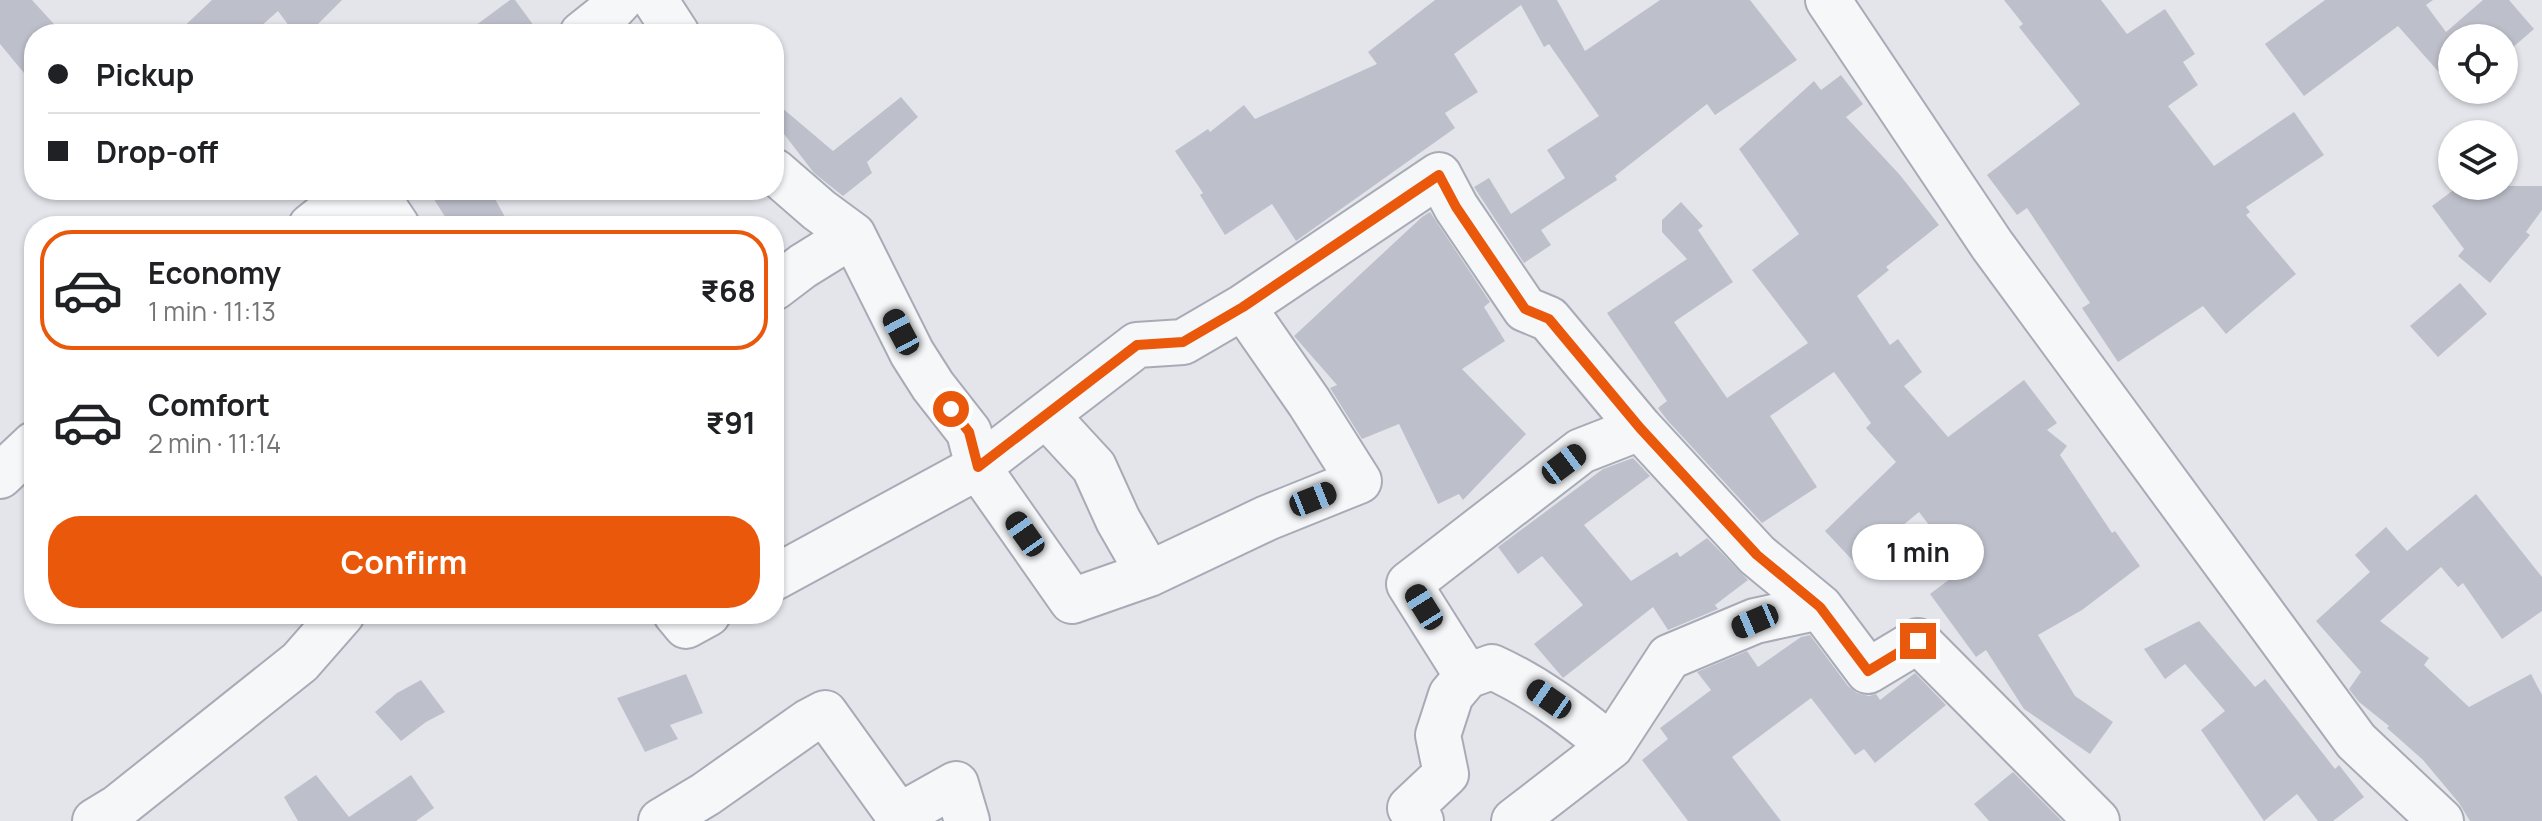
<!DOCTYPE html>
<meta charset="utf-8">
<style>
body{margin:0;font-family:Manrope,sans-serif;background:#f2f2f2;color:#202124;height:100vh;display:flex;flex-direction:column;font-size:30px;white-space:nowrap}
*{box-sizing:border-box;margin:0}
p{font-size:26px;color:#757577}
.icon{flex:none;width:44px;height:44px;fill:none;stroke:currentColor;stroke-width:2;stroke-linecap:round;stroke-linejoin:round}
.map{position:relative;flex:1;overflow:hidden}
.panel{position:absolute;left:24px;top:216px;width:760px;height:408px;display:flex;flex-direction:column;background:#fff;border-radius:32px;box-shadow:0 2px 6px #0004}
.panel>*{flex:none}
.guide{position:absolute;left:24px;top:24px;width:760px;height:176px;border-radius:32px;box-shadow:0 2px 6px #0004;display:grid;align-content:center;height:176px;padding:0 24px;background:#fff}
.controls{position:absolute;left:2438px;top:24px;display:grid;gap:16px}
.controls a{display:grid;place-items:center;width:80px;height:80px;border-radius:50%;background:#fff;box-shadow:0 2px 6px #0004;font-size:40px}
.end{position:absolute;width:36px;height:36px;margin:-18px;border:10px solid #ea580c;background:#fff;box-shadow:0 0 0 4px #fff}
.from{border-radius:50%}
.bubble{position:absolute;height:56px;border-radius:28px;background:#fff;box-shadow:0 2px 6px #0004;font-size:26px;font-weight:700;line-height:56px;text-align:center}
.car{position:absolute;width:24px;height:48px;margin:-24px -12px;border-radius:10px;box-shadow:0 0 6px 2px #0007;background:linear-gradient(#222 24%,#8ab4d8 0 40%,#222 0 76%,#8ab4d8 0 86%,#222 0)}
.guide b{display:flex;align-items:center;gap:28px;height:76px;font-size:30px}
.guide b+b{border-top:2px solid #e0e0e0}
.guide i{width:20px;height:20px;background:#202124}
ul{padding:14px 0 0;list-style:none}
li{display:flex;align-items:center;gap:24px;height:120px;margin:0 16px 12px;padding:0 8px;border:4px solid transparent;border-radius:32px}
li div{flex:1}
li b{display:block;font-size:30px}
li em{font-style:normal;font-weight:700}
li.active{border-color:#ea580c}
li>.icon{width:72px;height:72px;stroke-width:1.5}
.primary-button{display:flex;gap:16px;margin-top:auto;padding:16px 24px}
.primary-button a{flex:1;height:92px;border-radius:32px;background:#ea580c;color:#fff;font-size:32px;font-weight:700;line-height:92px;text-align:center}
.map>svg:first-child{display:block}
.building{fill:#bdc0cb}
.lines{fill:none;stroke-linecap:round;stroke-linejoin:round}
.minor-casing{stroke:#a8abb6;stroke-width:48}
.minor{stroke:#f6f7f9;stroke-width:44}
.route{stroke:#ea580c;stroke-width:10}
</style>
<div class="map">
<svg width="2542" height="821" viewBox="0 0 2542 821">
<rect width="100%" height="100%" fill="#e3e5eb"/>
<path class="building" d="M 0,0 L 32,0 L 63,34 L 34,34 L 34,85 L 0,44 Z
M 212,0 L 342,0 L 308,34 L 295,34 L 278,11 L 252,34 L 176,34 Z
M 510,0 L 515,0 L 540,34 L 464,34 Z
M 1435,0 L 1557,0 L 1585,51 L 1660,0 L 1750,0 L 1797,60 L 1715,115 L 1707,104 L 1615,176 L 1617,180 L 1541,230 L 1551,245 L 1524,263 L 1474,187 L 1489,178 L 1511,214 L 1565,178 L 1547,150 L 1599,116 L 1549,44 L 1544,47 L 1521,5 L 1454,54 L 1478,92 L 1445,113 L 1455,128 L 1296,241 L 1272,204 L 1225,235 L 1200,195 L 1203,193 L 1175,151 L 1208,129 L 1210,132 L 1244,105 L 1255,119 L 1377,64 L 1368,52 Z
M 2004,0 L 2101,0 L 2127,34 L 2165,9 L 2195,54 L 2183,62 L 2198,85 L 2168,106 L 2214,166 L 2294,112 L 2324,155 L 2246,207 L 2250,212 L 2246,215 L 2296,274 L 2226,334 L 2203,306 L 2118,362 L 2082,308 L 2090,303 L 2027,208 L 2017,215 L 1987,175 L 2080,104 L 2019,27 L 2023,24 Z
M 2325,0 L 2433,0 L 2426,5 L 2446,32 L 2483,0 L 2509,0 L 2534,29 L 2504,55 L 2504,38 L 2452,38 L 2452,87 L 2398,26 L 2304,96 L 2265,44 Z
M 1841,75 L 1863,104 L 1846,117 L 1900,175 L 1939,225 L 1886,267 L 1889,270 L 1857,296 L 1890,345 L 1898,339 L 1922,372 L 1904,386 L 1948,437 L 2024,380 L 2057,423 L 2047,430 L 2067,446 L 2060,455 L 2112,533 L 2115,531 L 2140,566 L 2082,610 L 2038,635 L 2075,696 L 2113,722 L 2090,754 L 2024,709 L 1986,650 L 1976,657 L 1930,594 L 1963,569 L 1919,512 L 1856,564 L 1825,531 L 1896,462 L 1866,428 L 1871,423 L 1834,372 L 1770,416 L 1817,487 L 1762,523 L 1668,421 L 1658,408 L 1667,401 L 1607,313 L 1687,259 L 1662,232 L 1662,220 L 1681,202 L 1703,226 L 1698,230 L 1733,282 L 1674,322 L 1727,398 L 1808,343 L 1752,270 L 1799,234 L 1739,149 L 1814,81 L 1821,90 Z
M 901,97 L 918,117 L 867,162 L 872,173 L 843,196 L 814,173 L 774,121 L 774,115 L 781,107 L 833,151 Z
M 2459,186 L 2542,186 L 2542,210 L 2526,232 L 2530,235 L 2490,283 L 2458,256 L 2464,249 L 2432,206 Z
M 428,190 L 490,190 L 510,226 L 451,226 Z
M 1430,212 L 1490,302 L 1484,307 L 1505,341 L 1462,369 L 1526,434 L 1463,500 L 1459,494 L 1438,504 L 1399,424 L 1362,439 L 1330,388 L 1337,385 L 1294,336 L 1422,217 Z
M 2460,283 L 2487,314 L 2438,357 L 2410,326 Z
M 1633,458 L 1650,476 L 1584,525 L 1631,581 L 1677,552 L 1680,557 L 1707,538 L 1748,580 L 1715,605 L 1718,609 L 1668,630 L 1653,607 L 1563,678 L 1534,644 L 1583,605 L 1542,556 L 1518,574 L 1498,547 L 1603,469 Z
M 2476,494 L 2542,577 L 2542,611 L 2502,639 L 2463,583 L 2458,587 L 2441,567 L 2380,621 L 2429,658 L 2424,665 L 2469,707 L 2531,674 L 2542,695 L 2542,821 L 2470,821 L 2459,803 L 2423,760 L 2387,728 L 2389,726 L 2359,702 L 2349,689 L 2361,672 L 2316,621 L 2370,572 L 2355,555 L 2386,527 L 2407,551 Z
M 2199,621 L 2255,687 L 2265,679 L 2335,769 L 2339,765 L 2364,797 L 2333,821 L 2318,821 L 2297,794 L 2264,821 L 2201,730 L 2225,711 L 2185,664 L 2165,679 L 2144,649 Z
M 1810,635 L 1848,686 L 1857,693 L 1869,696 L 1876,694 L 1880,700 L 1915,673 L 1946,705 L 1875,763 L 1864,749 L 1855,755 L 1811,698 L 1732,757 L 1781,821 L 1688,821 L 1642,760 L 1668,739 L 1660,728 L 1711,690 L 1697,672 L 1747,651 L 1758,667 L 1801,637 Z
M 686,674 L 703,713 L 670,725 L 678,739 L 645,752 L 617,698 Z
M 421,680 L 445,712 L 426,722 L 401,741 L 375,712 L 397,693 Z
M 2013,772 L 2062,821 L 1989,821 L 1974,804 Z
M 316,775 L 349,817 L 411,775 L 434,808 L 416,821 L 298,821 L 284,797 Z"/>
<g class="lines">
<g class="minor-casing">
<path id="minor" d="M 655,0 L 677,34
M 1828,0 L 1992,245 L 2356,741 L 2441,821
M 582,34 L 607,14 L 620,0
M 774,171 L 819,210 L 853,235
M 373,190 L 397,226
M 311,226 L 330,211 L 371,190
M 774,288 L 803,266 L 853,235 L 912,353 L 933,386 L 969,432 L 978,467 L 1072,601 L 1149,574 L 1267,518 L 1359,481 L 1309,402 L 1243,307
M 1046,415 L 1094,467 L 1118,520 L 1149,574
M 0,476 L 34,444
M 774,578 L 978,467 L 1137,345 L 1183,342 L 1243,307 L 1439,175 L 1456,207 L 1525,309 L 1549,319 L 1640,428 L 1757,555 L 1820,607 L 1868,671 L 1918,641 L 2097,821
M 676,614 L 686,626 L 708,614
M 1467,676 L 1409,584 L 1581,451 L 1640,428
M 95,821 L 118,807 L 300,662 L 342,614
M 661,821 L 706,794 L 808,722 L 825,713 L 899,816 L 956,784 L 967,821
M 1421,821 L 1410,808 L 1446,774 L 1438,735 L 1451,695 L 1467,676 L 1492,667 C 1536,687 1573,715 1611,746
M 1514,821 L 1611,746 L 1669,657 L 1755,621 L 1820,607"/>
</g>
<use href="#minor" class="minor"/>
</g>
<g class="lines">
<path class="route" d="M 951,409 L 969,432 L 978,467 L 1137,345 L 1183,342 L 1243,307 L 1439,175 L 1456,207 L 1525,309 L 1549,319 L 1640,428 L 1757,555 L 1820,607 L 1868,671 L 1918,641"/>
</g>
</svg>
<div class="controls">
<a><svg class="icon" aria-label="locate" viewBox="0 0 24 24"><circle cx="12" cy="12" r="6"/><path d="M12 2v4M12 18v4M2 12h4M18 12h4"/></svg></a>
<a><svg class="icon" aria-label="layers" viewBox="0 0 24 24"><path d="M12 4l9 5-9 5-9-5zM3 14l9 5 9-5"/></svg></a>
</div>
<i class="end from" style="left:951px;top:409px"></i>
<i class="end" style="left:1918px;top:641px"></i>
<div class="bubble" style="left:1852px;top:524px;width:132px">1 min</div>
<i class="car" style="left:901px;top:332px;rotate:332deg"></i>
<i class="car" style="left:1564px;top:464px;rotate:53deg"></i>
<i class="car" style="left:1313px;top:499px;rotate:68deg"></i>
<i class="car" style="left:1025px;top:534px;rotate:325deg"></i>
<i class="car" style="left:1424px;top:607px;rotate:328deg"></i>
<i class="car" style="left:1755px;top:621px;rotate:247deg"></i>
<i class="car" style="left:1549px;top:699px;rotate:305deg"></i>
<div class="guide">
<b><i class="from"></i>Pickup</b>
<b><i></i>Drop-off</b>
</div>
<section class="panel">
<ul>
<li class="active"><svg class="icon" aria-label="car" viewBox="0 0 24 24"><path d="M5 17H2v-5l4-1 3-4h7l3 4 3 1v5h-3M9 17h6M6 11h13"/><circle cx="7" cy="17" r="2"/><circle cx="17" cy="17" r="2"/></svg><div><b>Economy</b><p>1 min · 11:13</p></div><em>₹68</em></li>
<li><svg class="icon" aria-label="car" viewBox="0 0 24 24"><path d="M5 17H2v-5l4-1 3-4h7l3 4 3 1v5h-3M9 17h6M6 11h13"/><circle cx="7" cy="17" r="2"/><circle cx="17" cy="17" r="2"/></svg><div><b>Comfort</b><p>2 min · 11:14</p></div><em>₹91</em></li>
</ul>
<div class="primary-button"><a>Confirm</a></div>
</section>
</div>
